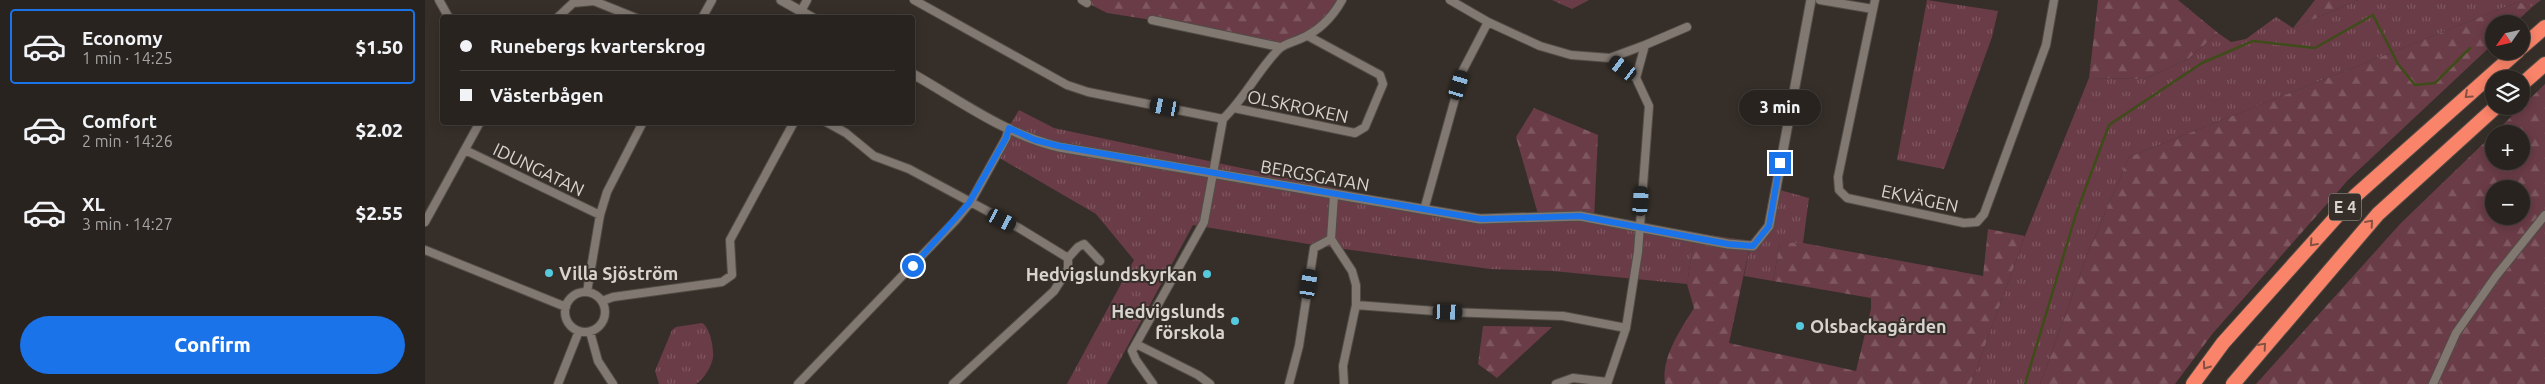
<!DOCTYPE html>
<meta charset="utf-8">
<style>
body{margin:0;font-family:Ubuntu,sans-serif;background:#342f2c;color:#f1f3f6;height:100vh;display:flex;flex-direction:column;font-size:19px;white-space:nowrap}
*{box-sizing:border-box;margin:0}
p{font-size:16px;color:#a5a4a4}
.icon{flex:none;width:28px;height:28px;fill:none;stroke:currentColor;stroke-width:2;stroke-linecap:round;stroke-linejoin:round}
.map{position:relative;flex:1;overflow:hidden}
.sheet{display:flex;flex-direction:column;background:#28231f;width:425px}
.sheet>*{flex:none}
.top-card{position:absolute;left:15px;top:15px;width:475px;height:110px;border-radius:5px;box-shadow:0 2px 12px #0003,0 0 0 1px #44403d;display:grid;align-content:center;height:110px;padding:0 20px;background:#28231f}
.needle{width:32px;rotate:236deg}
.fabs{position:absolute;left:2060px;top:15px;display:grid;gap:10px}
.fabs a{display:grid;place-items:center;width:45px;height:45px;border-radius:50%;background:#28231f;box-shadow:0 2px 12px #0003,0 0 0 1px #44403d;font-size:25px}
.end{position:absolute;width:22px;height:22px;margin:-11px;border:6px solid #1a73e8;background:#fff;box-shadow:0 0 0 2px #fff}
.from{border-radius:50%}
.bubble{position:absolute;height:35px;border-radius:18px;background:#28231f;box-shadow:0 2px 12px #0003,0 0 0 1px #44403d;font-size:16px;font-weight:800;line-height:35px;text-align:center}
.car{position:absolute;width:15px;height:30px;margin:-15px -8px;border-radius:6px;box-shadow:0 0 4px 1px #0007;background:linear-gradient(#222 24%,#8ab4d8 0 40%,#222 0 76%,#8ab4d8 0 86%,#222 0)}
.top-card b{display:flex;align-items:center;gap:18px;height:48px;font-size:19px}
.top-card b+b{border-top:1px solid #44403d}
.top-card i{width:12px;height:12px;background:#f1f3f6}
ul{padding:9px 0 0;list-style:none}
li{display:flex;align-items:center;gap:15px;height:75px;margin:0 10px 8px;padding:0 10px;border:2px solid transparent;border-radius:5px}
li div{flex:1}
li b{display:block;font-size:19px}
li em{font-style:normal;font-weight:800}
li.current{border-color:#1a73e8}
li>.icon{width:45px;height:45px;stroke-width:1.5}
.button{display:flex;gap:10px;margin-top:auto;padding:10px 20px}
.button a{flex:1;height:58px;border-radius:30px;background:#1a73e8;color:#fff;font-size:20px;font-weight:800;line-height:58px;text-align:center}
main{display:flex;flex:1;min-height:0}
.map>svg:first-child{display:block}
.grass{fill:url(#grass-tufts)}
.forest{fill:url(#forest-firs);fill-rule:evenodd}
.lines{fill:none;stroke-linecap:round;stroke-linejoin:round}
.stream{stroke:#3e4c19;stroke-width:2.5}
.minor-casing{stroke:#524c46;stroke-width:10}
.tertiary-casing{stroke:#524c46;stroke-width:11}
.motorway-casing{stroke:#524c46;stroke-width:16}
.minor{stroke:#817871;stroke-width:8}
.tertiary{stroke:#817871;stroke-width:9}
.motorway{stroke:#fa8469;stroke-width:14}
.oneway{stroke:#845143}
.route{stroke:#1a73e8;stroke-width:6}
.poi-dot{fill:#55cade;stroke:#362f29;stroke-width:2}
.labels{text-anchor:middle;dominant-baseline:central;stroke-width:4;stroke-linejoin:round;paint-order:stroke}
.shield{fill:#362f29;stroke:#a7a29d;stroke-width:1}
.shield-label{font-size:16px;font-weight:bold;fill:#d8d3cf}
.street-label{font-size:18px;fill:#d8d3cf;stroke:#362f29}
.poi-label{font-size:18px;font-weight:bold;fill:#d8d3cf;stroke:#362f29;text-anchor:start}
</style>
<main>
<section class="sheet">
<ul>
<li class="current"><svg class="icon" aria-label="car" viewBox="0 0 24 24"><path d="M5 17H2v-5l4-1 3-4h7l3 4 3 1v5h-3M9 17h6M6 11h13"/><circle cx="7" cy="17" r="2"/><circle cx="17" cy="17" r="2"/></svg><div><b>Economy</b><p>1 min · 14:25</p></div><em>$1.50</em></li>
<li><svg class="icon" aria-label="car" viewBox="0 0 24 24"><path d="M5 17H2v-5l4-1 3-4h7l3 4 3 1v5h-3M9 17h6M6 11h13"/><circle cx="7" cy="17" r="2"/><circle cx="17" cy="17" r="2"/></svg><div><b>Comfort</b><p>2 min · 14:26</p></div><em>$2.02</em></li>
<li><svg class="icon" aria-label="car" viewBox="0 0 24 24"><path d="M5 17H2v-5l4-1 3-4h7l3 4 3 1v5h-3M9 17h6M6 11h13"/><circle cx="7" cy="17" r="2"/><circle cx="17" cy="17" r="2"/></svg><div><b>XL</b><p>3 min · 14:27</p></div><em>$2.55</em></li>
</ul>
<div class="button"><a>Confirm</a></div>
</section>
<div class="map">
<svg width="2120" height="384" viewBox="0 0 2120 384">
<defs>
<pattern id="grass-tufts" width="24" height="20" patternUnits="userSpaceOnUse" patternTransform="scale(1.25)"><rect width="24" height="20" fill="#6a3c47"/><path d="M3 7l-1-3M5 7V3M7 7l1-3M15 17l-1-3M17 17v-4M19 17l1-3" fill="none" stroke="#7f5760"/></pattern>
<pattern id="forest-firs" width="22" height="20" patternUnits="userSpaceOnUse" patternTransform="scale(1.25)"><rect width="22" height="20" fill="#6a3c47"/><path d="M5 1l3.5 6h-7zM16 11l3.5 6h-7z" fill="#7f5760"/></pattern>
</defs>
<rect width="100%" height="100%" fill="#362f29"/>
<path class="grass" d="M 1502,0 L 1573,11 L 1567,37 L 1519,169 L 1472,160 Z
M 1933,0 L 2116,0 L 2107,7 L 2093,2 L 1704,157 L 1662,255 L 1615,384 L 1546,384 L 1600,236 L 1664,78 L 1720,79 L 1763,59 L 1793,33 L 1806,42 L 1821,39 L 1851,17 L 1868,28 Z
M 594,110 L 629,128 L 1055,219 L 1137,215 L 1270,233 L 1262,284 L 1128,271 L 1065,269 L 883,244 L 768,225 L 682,384 L 642,384 L 709,260 L 671,214 L 571,156 L 566,156 Z
M 1347,188 L 1384,198 L 1378,243 L 1355,243 L 1348,281 L 1319,276 L 1326,241 L 1340,225 Z
M 277,323 C 285,327 289,348 288,357 C 287,366 279,379 271,384 L 234,384 L 230,371 L 247,330 L 251,327 Z"/>
<path class="forest" d="M 657,0 L 917,0 L 896,26 L 855,47 L 727,20 L 682,13 Z
M 1127,0 L 1164,0 L 1147,9 Z
M 1673,0 L 1753,0 L 1793,33 L 1763,59 L 1720,79 L 1664,78 Z
M 1890,0 L 1933,0 L 1868,28 Z
M 2093,2 L 2107,7 L 2089,24 L 2069,24 L 2069,43 L 1923,180 L 1788,333 L 1750,384 L 1615,384 L 1662,255 L 1704,157 Z
M 2120,84 L 2120,384 L 1831,384 L 1976,223 ZM 2069,134 L 2096,134 L 2096,161 L 2069,161 ZM 2069,189 L 2096,189 L 2096,216 L 2069,216 Z
M 1109,108 L 1173,135 L 1169,219 L 1113,214 L 1091,137 Z
M 1563,229 L 1600,236 L 1546,384 L 1240,384 C 1236,357 1256,329 1269,308 L 1262,284 L 1270,233 L 1326,241 L 1304,343 L 1431,371 L 1446,309 L 1446,298 L 1348,281 L 1355,243 L 1378,243 L 1558,276 Z
M 1058,326 L 1127,327 L 1072,378 L 1053,364 Z"/>
<g class="lines">
<path class="stream" d="M 1600,384 L 1651,214 L 1684,125 L 1777,63 L 1828,41 L 1890,48 L 1948,15 L 1973,64 L 1990,85 L 2010,83 L 2045,48"/>
<g class="minor-casing">
<path id="minor" d="M 14,0 L 24,18
M 489,0 L 642,85 L 663,92 L 798,119
M 657,0 L 662,3
M 1025,0 L 1063,22 L 1115,46 L 1146,55 L 1185,58 L 1211,78 L 1224,106 L 1213,252 L 1201,328 L 1182,384
M 1395,0 L 1448,9
M 1450,0 L 1413,177 L 1414,190 L 1422,198 L 1539,223 L 1552,222 L 1559,214 L 1621,45 L 1629,0
M 376,11 L 382,0
M 132,18 L 148,3 L 169,1 L 211,18
M 277,18 L 287,0
M 727,20 L 855,47
M 1220,45 L 1262,27
M 1185,58 L 1220,45 L 1211,78
M 809,108 L 930,133 L 940,127 L 958,84 L 955,75 L 883,36
M 401,122 L 421,133 L 449,156 L 484,169 L 594,228 L 643,258 L 643,269 L 629,291 L 528,384
M 40,150 L 175,215
M 909,195 L 906,239 L 927,271 L 931,285 L 931,305 L 918,366 L 919,384
M 999,210 L 1038,70 L 1063,22
M 0,222 L 55,122
M 0,250 L 141,307
M 643,258 L 653,247 L 659,244 L 675,261
M 162,292 L 175,215 L 182,192 L 218,122
M140 312a20 20 0 1 1 40 0a20 20 0 1 1-40 0Z
M 177,301 L 188,297 L 297,282 L 307,275 L 305,240 L 369,122
M 931,305 L 1023,312 L 1138,316 L 1201,328
M 165,332 L 173,361 L 188,384
M 711,344 L 773,375 L 785,384
M 133,384 L 154,331
M 373,384 L 531,220 L 545,203 L 581,138 L 584,128
M 728,384 L 711,360 L 707,351 L 779,222 L 798,119 C 820,98 833,70 854,49 C 859,44 869,42 875,39 C 894,31 907,18 917,0
M 864,384 L 874,346 L 889,248 L 906,239
M 1131,384 L 1148,378 L 1182,382
M 2008,384 L 2031,333 L 2071,276 L 2120,215"/>
</g>
<g class="tertiary-casing">
<path id="tertiary" d="M 356,0 L 388,18
M 488,74 C 534,100 581,135 634,147 L 1055,219 L 1155,216 L 1303,244 L 1328,246 L 1344,226 L 1386,0"/>
</g>
<g class="motorway-casing">
<path id="motorway" d="M 2096,48 L 2120,27
M 2096,85 L 2120,64
M 1768,384 L 1798,343 L 1930,196 L 2093,51
M 1808,384 L 1953,214 L 2072,106"/>
</g>
<use href="#minor" class="minor"/>
<use href="#tertiary" class="tertiary"/>
<use href="#motorway" class="motorway"/>
</g>
<defs><path id="oneway-chevron" d="M-2-3.5L2.5 0L-2 3.5" fill="none" stroke-width="1.6" stroke-linecap="round" stroke-linejoin="round" transform="scale(1.25)"/></defs>
<g class="oneway">
<use href="#oneway-chevron" transform="translate(2043 95) rotate(138)"/>
<use href="#oneway-chevron" transform="translate(1945 223) rotate(-49)"/>
<use href="#oneway-chevron" transform="translate(1888 243) rotate(132)"/>
<use href="#oneway-chevron" transform="translate(1838 346) rotate(-49)"/>
<use href="#oneway-chevron" transform="translate(1781 366) rotate(126)"/>
</g>
<g class="lines">
<path class="route" d="M 488,266 L 544,203 L 581,138 L 584,128 L 610,140 L 634,146 L 1056,219 L 1155,216 L 1303,244 L 1328,246 L 1344,226 L 1355,163"/>
</g>
<g class="poi-dot">
<circle cx="124" cy="273" r="5"/>
<circle cx="782" cy="274" r="5"/>
<circle cx="810" cy="321" r="5"/>
<circle cx="1375" cy="326" r="5"/>
</g>
<g class="labels">
<rect class="shield" x="1904" y="193.5" width="32" height="27" rx="4"/>
<g class="shield-label">
<text x="1920" y="207">E 4</text>
</g>
<g class="street-label">
<text transform="translate(873 106) rotate(12)">OLSKROKEN</text>
<text transform="translate(114 169) rotate(26)">IDUNGATAN</text>
<text transform="translate(890 175) rotate(10)">BERGSGATAN</text>
<text transform="translate(1495 198) rotate(12)">EKVÄGEN</text>
</g>
<g class="poi-label">
<text x="134" y="273">Villa Sjöström</text>
<text x="772" y="274" text-anchor="end">Hedvigslundskyrkan</text>
<text x="800" y="311" text-anchor="end">Hedvigslunds<tspan x="800" dy="21">förskola</tspan></text>
<text x="1385" y="326">Olsbackagården</text>
</g>
</g>
</svg>
<div class="fabs">
<a><svg class="needle" viewBox="-14 -14 28 28"><path d="M0-13l5 13h-10z" fill="#e53935"/><path d="M0 13l5-13h-10z" fill="#a5a4a4"/></svg></a>
<a><svg class="icon" aria-label="layers" viewBox="0 0 24 24"><path d="M12 4l9 5-9 5-9-5zM3 14l9 5 9-5"/></svg></a>
<a>+</a>
<a>−</a>
</div>
<i class="end from" style="left:488px;top:266px"></i>
<i class="end" style="left:1355px;top:163px"></i>
<div class="bubble" style="left:1314px;top:90px;width:82px">3 min</div>
<i class="car" style="left:1198px;top:68px;rotate:307deg"></i>
<i class="car" style="left:1034px;top:85px;rotate:17deg"></i>
<i class="car" style="left:740px;top:107px;rotate:281deg"></i>
<i class="car" style="left:1216px;top:201px;rotate:4deg"></i>
<i class="car" style="left:577px;top:220px;rotate:117deg"></i>
<i class="car" style="left:884px;top:284px;rotate:9deg"></i>
<i class="car" style="left:1023px;top:312px;rotate:92deg"></i>
<div class="top-card">
<b><i class="from"></i>Runebergs kvarterskrog</b>
<b><i></i>Västerbågen</b>
</div>
</div>
</main>
